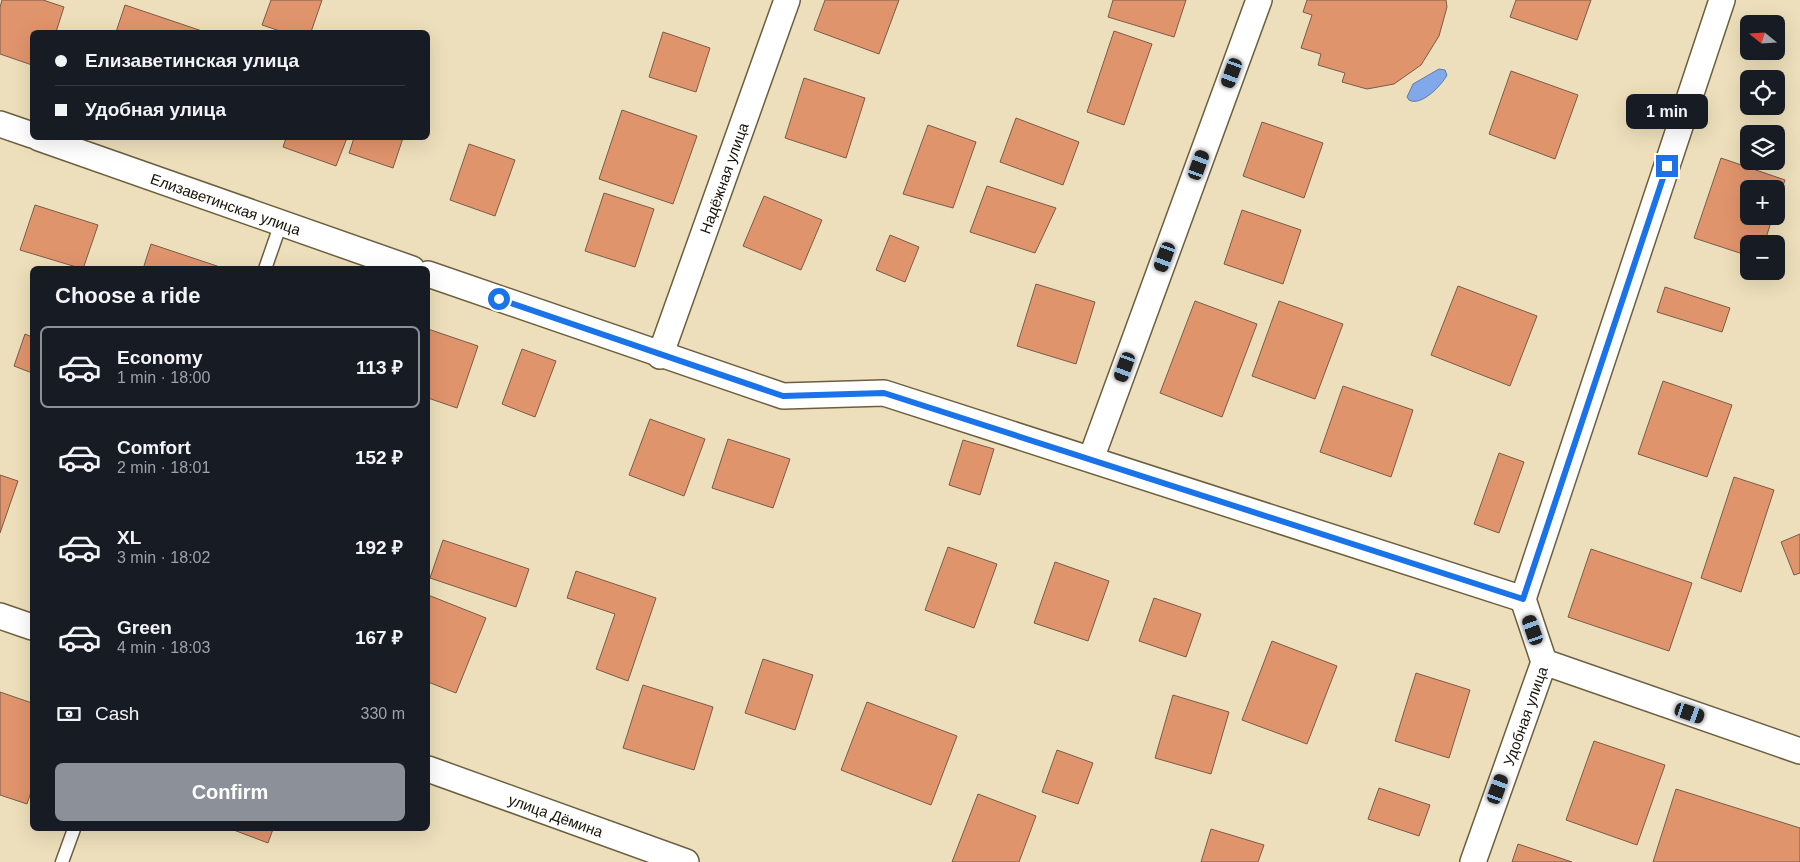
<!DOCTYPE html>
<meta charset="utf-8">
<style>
body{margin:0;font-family:Helvetica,sans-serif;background:#242831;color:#f1f3f6;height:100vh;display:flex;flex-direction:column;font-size:19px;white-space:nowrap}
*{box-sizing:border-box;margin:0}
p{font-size:16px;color:#9ea1a6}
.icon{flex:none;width:28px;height:28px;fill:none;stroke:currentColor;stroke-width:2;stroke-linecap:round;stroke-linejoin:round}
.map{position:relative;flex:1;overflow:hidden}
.details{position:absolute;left:30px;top:266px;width:400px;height:565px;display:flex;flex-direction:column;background:#171b24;border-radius:8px;box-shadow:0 5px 20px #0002}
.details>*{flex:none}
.guide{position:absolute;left:30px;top:30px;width:400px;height:110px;border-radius:8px;box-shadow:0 5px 20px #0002;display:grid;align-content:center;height:110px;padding:0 25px;background:#171b24}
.needle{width:32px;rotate:288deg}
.tools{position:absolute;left:1740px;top:15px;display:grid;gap:10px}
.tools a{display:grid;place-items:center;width:45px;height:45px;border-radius:8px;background:#171b24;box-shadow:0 5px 20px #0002;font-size:25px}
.end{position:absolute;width:22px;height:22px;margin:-11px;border:6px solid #1a73e8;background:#fff;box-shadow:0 0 0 2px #fff}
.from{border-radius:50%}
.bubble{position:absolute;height:35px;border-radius:8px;background:#171b24;box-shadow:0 5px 20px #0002;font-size:16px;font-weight:600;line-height:35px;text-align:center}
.car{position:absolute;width:15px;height:30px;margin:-15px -8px;border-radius:6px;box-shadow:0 0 4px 1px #0007;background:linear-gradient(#222 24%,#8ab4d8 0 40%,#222 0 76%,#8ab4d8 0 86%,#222 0)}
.guide b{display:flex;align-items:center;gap:18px;height:48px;font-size:19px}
.guide b+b{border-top:1px solid #363941}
.guide i{width:12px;height:12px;background:#f1f3f6}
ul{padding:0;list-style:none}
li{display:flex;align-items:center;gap:15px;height:82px;margin:0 10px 8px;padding:0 15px;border:2px solid transparent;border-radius:8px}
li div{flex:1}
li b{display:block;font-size:19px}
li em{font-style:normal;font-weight:600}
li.active{border-color:#8c9099}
li>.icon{width:45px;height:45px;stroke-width:1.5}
h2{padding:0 25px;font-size:22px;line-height:60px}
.pay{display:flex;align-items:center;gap:12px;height:55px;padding:0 25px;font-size:19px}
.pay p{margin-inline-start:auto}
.button{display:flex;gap:10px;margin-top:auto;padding:10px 25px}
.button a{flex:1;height:58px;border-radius:8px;background:#8c9099;color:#fff;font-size:20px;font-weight:600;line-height:58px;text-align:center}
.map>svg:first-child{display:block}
.water{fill:#80a8eb;stroke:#607ba6}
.building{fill:#e0946c;stroke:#7b5b4a}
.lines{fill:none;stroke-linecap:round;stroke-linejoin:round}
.lane-casing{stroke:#6c5f3f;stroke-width:15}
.street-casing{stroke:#6c5f3f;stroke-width:28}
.lane{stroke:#fff;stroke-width:12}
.street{stroke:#fff;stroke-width:25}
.route{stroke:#1a73e8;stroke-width:6}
.labels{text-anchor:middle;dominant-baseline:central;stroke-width:4;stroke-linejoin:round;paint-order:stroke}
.street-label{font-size:15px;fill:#171206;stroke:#eddfbb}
</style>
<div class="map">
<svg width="1800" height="862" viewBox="0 0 1800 862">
<rect width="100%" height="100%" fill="#eddfbb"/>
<path class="water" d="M 1439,69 L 1445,70 L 1447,75 C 1442,85 1421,107 1409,100 L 1407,97 L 1413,84 Z"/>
<path class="building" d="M 2,0 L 43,0 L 64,7 L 56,32 L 32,32 L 32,65 L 0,54 L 0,7 Z
M 271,0 L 322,0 L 311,32 L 283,32 L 262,25 Z
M 825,0 L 899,0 L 879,54 L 814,30 Z
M 1113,0 L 1186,0 L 1174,37 L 1108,17 Z
M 1307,0 L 1446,0 L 1447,7 L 1439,36 L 1421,65 L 1394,84 L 1367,89 L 1342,82 L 1345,73 L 1318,65 L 1321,54 L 1301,48 L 1312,15 L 1303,12 Z
M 1516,0 L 1591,0 L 1577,40 L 1510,17 Z
M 125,5 L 205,32 L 116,32 Z
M 1114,31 L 1152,44 L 1124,125 L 1087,112 Z
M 663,32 L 710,48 L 696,92 L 649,77 Z
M 1511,71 L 1578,95 L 1555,159 L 1489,134 Z
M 804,78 L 865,98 L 846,158 L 785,138 Z
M 622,110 L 697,136 L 673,204 L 599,179 Z
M 1016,118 L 1079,142 L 1063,185 L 1000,162 Z
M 1262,122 L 1323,143 L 1304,198 L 1243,176 Z
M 928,125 L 976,142 L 953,208 L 903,194 Z
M 286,138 L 347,138 L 336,166 L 283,147 Z
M 354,138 L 403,138 L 393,168 L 349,153 Z
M 469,144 L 515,160 L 495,216 L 450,200 Z
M 1721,158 L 1785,180 L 1776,207 L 1776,189 L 1749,189 L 1749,216 L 1773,216 L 1764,244 L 1749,244 L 1749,256 L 1694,238 Z
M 987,186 L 1056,208 L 1035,253 L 970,232 Z
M 604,193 L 654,209 L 635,267 L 585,251 Z
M 764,196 L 822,220 L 801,270 L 743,246 Z
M 35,205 L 98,225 L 83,269 L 20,250 Z
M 1242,210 L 1301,230 L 1283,284 L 1224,264 Z
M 890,235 L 919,247 L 905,282 L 876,270 Z
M 151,244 L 226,269 L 143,269 Z
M 1036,284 L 1095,302 L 1076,364 L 1017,346 Z
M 1458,286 L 1537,316 L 1510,386 L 1431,355 Z
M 1665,287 L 1730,308 L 1722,332 L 1657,312 Z
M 1195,301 L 1257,324 L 1222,417 L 1160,393 Z
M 1279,301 L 1343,324 L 1315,399 L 1252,376 Z
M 428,329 L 478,346 L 457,408 L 428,398 Z
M 25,334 L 32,337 L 32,373 L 14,366 Z
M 522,349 L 556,361 L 535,417 L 502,404 Z
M 1663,381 L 1732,405 L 1707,477 L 1638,454 Z
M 1343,386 L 1413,410 L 1391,477 L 1320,452 Z
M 650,419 L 705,439 L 684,496 L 629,475 Z
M 728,439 L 790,459 L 773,508 L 712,488 Z
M 963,440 L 994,449 L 980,495 L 949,485 Z
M 1499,453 L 1524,462 L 1499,533 L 1474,524 Z
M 0,475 L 18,481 L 0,533 Z
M 1734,477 L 1774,490 L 1741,592 L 1701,578 Z
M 1800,534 L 1800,573 L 1794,575 L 1781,542 Z
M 443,540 L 529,569 L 516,607 L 430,578 Z
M 948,547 L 997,564 L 974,628 L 925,610 Z
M 1591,549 L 1692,583 L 1669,651 L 1568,617 Z
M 1055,562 L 1109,581 L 1088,641 L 1034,623 Z
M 576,571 L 656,598 L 628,681 L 596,669 L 615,614 L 567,598 Z
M 428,595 L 486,618 L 456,693 L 428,682 Z
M 1154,598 L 1201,614 L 1186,657 L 1139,641 Z
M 1272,641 L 1337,666 L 1307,744 L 1242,720 Z
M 763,659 L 813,675 L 795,730 L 745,713 Z
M 1416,673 L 1470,690 L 1449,758 L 1395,741 Z
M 643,685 L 713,707 L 694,770 L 623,748 Z
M 0,692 L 32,703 L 32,789 L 27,804 L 0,795 Z
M 1173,695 L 1229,712 L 1211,774 L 1155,758 Z
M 867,702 L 957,736 L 931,805 L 841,770 Z
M 1594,741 L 1665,765 L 1637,845 L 1566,820 Z
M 1057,750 L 1093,763 L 1078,804 L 1042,792 Z
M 1379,788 L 1430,805 L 1419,836 L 1368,819 Z
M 1676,789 L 1800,828 L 1800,862 L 1653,862 Z
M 978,794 L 1036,816 L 1019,862 L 952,862 Z
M 231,829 L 273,829 L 268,843 Z
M 1211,829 L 1264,845 L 1258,862 L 1201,862 Z
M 1518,844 L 1572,862 L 1512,862 Z"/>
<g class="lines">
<g class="lane-casing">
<path id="lane" d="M 265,269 L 281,223
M 62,862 L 74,829"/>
</g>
<g class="street-casing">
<g id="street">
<path d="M 0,124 L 32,135"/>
<path id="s1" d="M 39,138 L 412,269"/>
<path d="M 428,274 L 783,396 L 884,393 L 1523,599"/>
<path id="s2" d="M 660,356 L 787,0"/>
<path d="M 1091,459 L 1259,0"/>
<path d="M 0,616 L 32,627"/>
<path d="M 1544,662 L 1800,751"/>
<path id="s3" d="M 428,769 L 686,862"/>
<path id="s4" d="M 1473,862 L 1544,662 L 1523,599 L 1722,0"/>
</g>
</g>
<use href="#lane" class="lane"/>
<use href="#street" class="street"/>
</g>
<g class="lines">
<path class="route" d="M 499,299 L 783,396 L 884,393 L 1523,599 L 1667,166"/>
</g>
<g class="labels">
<g class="street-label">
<text stroke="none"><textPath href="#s2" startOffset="189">Надёжная улица</textPath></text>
<text stroke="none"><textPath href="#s1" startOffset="198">Елизаветинская улица</textPath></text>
<text stroke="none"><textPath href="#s4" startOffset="155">Удобная улица</textPath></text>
<text stroke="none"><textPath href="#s3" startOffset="136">улица Дёмина</textPath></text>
</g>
</g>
</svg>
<div class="tools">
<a><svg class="needle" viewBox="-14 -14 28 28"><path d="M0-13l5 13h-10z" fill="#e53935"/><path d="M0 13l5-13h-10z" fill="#9ea1a6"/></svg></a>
<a><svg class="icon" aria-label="locate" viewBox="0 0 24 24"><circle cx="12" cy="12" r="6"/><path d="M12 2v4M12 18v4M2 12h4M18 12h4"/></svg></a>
<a><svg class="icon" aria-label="layers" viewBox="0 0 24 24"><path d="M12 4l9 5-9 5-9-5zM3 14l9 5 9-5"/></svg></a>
<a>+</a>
<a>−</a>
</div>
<i class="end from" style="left:499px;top:299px"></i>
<i class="end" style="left:1667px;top:166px"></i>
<div class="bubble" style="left:1626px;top:94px;width:82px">1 min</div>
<i class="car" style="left:1232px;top:73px;rotate:200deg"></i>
<i class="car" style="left:1199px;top:165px;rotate:20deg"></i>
<i class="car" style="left:1165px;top:257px;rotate:200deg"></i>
<i class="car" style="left:1125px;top:367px;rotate:200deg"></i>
<i class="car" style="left:1533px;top:630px;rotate:341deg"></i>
<i class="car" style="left:1690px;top:713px;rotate:109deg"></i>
<i class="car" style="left:1498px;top:789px;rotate:20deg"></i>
<div class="guide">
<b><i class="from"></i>Елизаветинская улица</b>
<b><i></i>Удобная улица</b>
</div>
<section class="details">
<h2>Choose a ride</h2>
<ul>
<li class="active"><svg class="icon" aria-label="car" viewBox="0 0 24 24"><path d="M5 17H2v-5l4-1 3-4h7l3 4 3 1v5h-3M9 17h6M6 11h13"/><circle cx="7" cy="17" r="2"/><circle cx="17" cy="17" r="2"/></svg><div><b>Economy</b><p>1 min · 18:00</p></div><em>113 ₽</em></li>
<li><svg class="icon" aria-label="car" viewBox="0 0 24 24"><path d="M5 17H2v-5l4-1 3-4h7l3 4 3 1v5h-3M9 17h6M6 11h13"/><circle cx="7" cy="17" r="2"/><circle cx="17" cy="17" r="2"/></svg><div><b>Comfort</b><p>2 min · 18:01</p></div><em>152 ₽</em></li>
<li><svg class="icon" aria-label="car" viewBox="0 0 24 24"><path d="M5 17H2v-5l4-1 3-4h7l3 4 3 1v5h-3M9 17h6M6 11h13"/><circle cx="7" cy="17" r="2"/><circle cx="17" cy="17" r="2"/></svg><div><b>XL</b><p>3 min · 18:02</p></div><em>192 ₽</em></li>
<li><svg class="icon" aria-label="car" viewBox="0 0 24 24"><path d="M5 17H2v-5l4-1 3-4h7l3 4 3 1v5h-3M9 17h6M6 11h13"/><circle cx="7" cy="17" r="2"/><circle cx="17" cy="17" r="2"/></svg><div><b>Green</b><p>4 min · 18:03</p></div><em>167 ₽</em></li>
</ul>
<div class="pay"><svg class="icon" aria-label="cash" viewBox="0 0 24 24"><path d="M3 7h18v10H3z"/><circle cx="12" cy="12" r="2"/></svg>Cash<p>330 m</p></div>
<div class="button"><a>Confirm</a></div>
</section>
</div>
